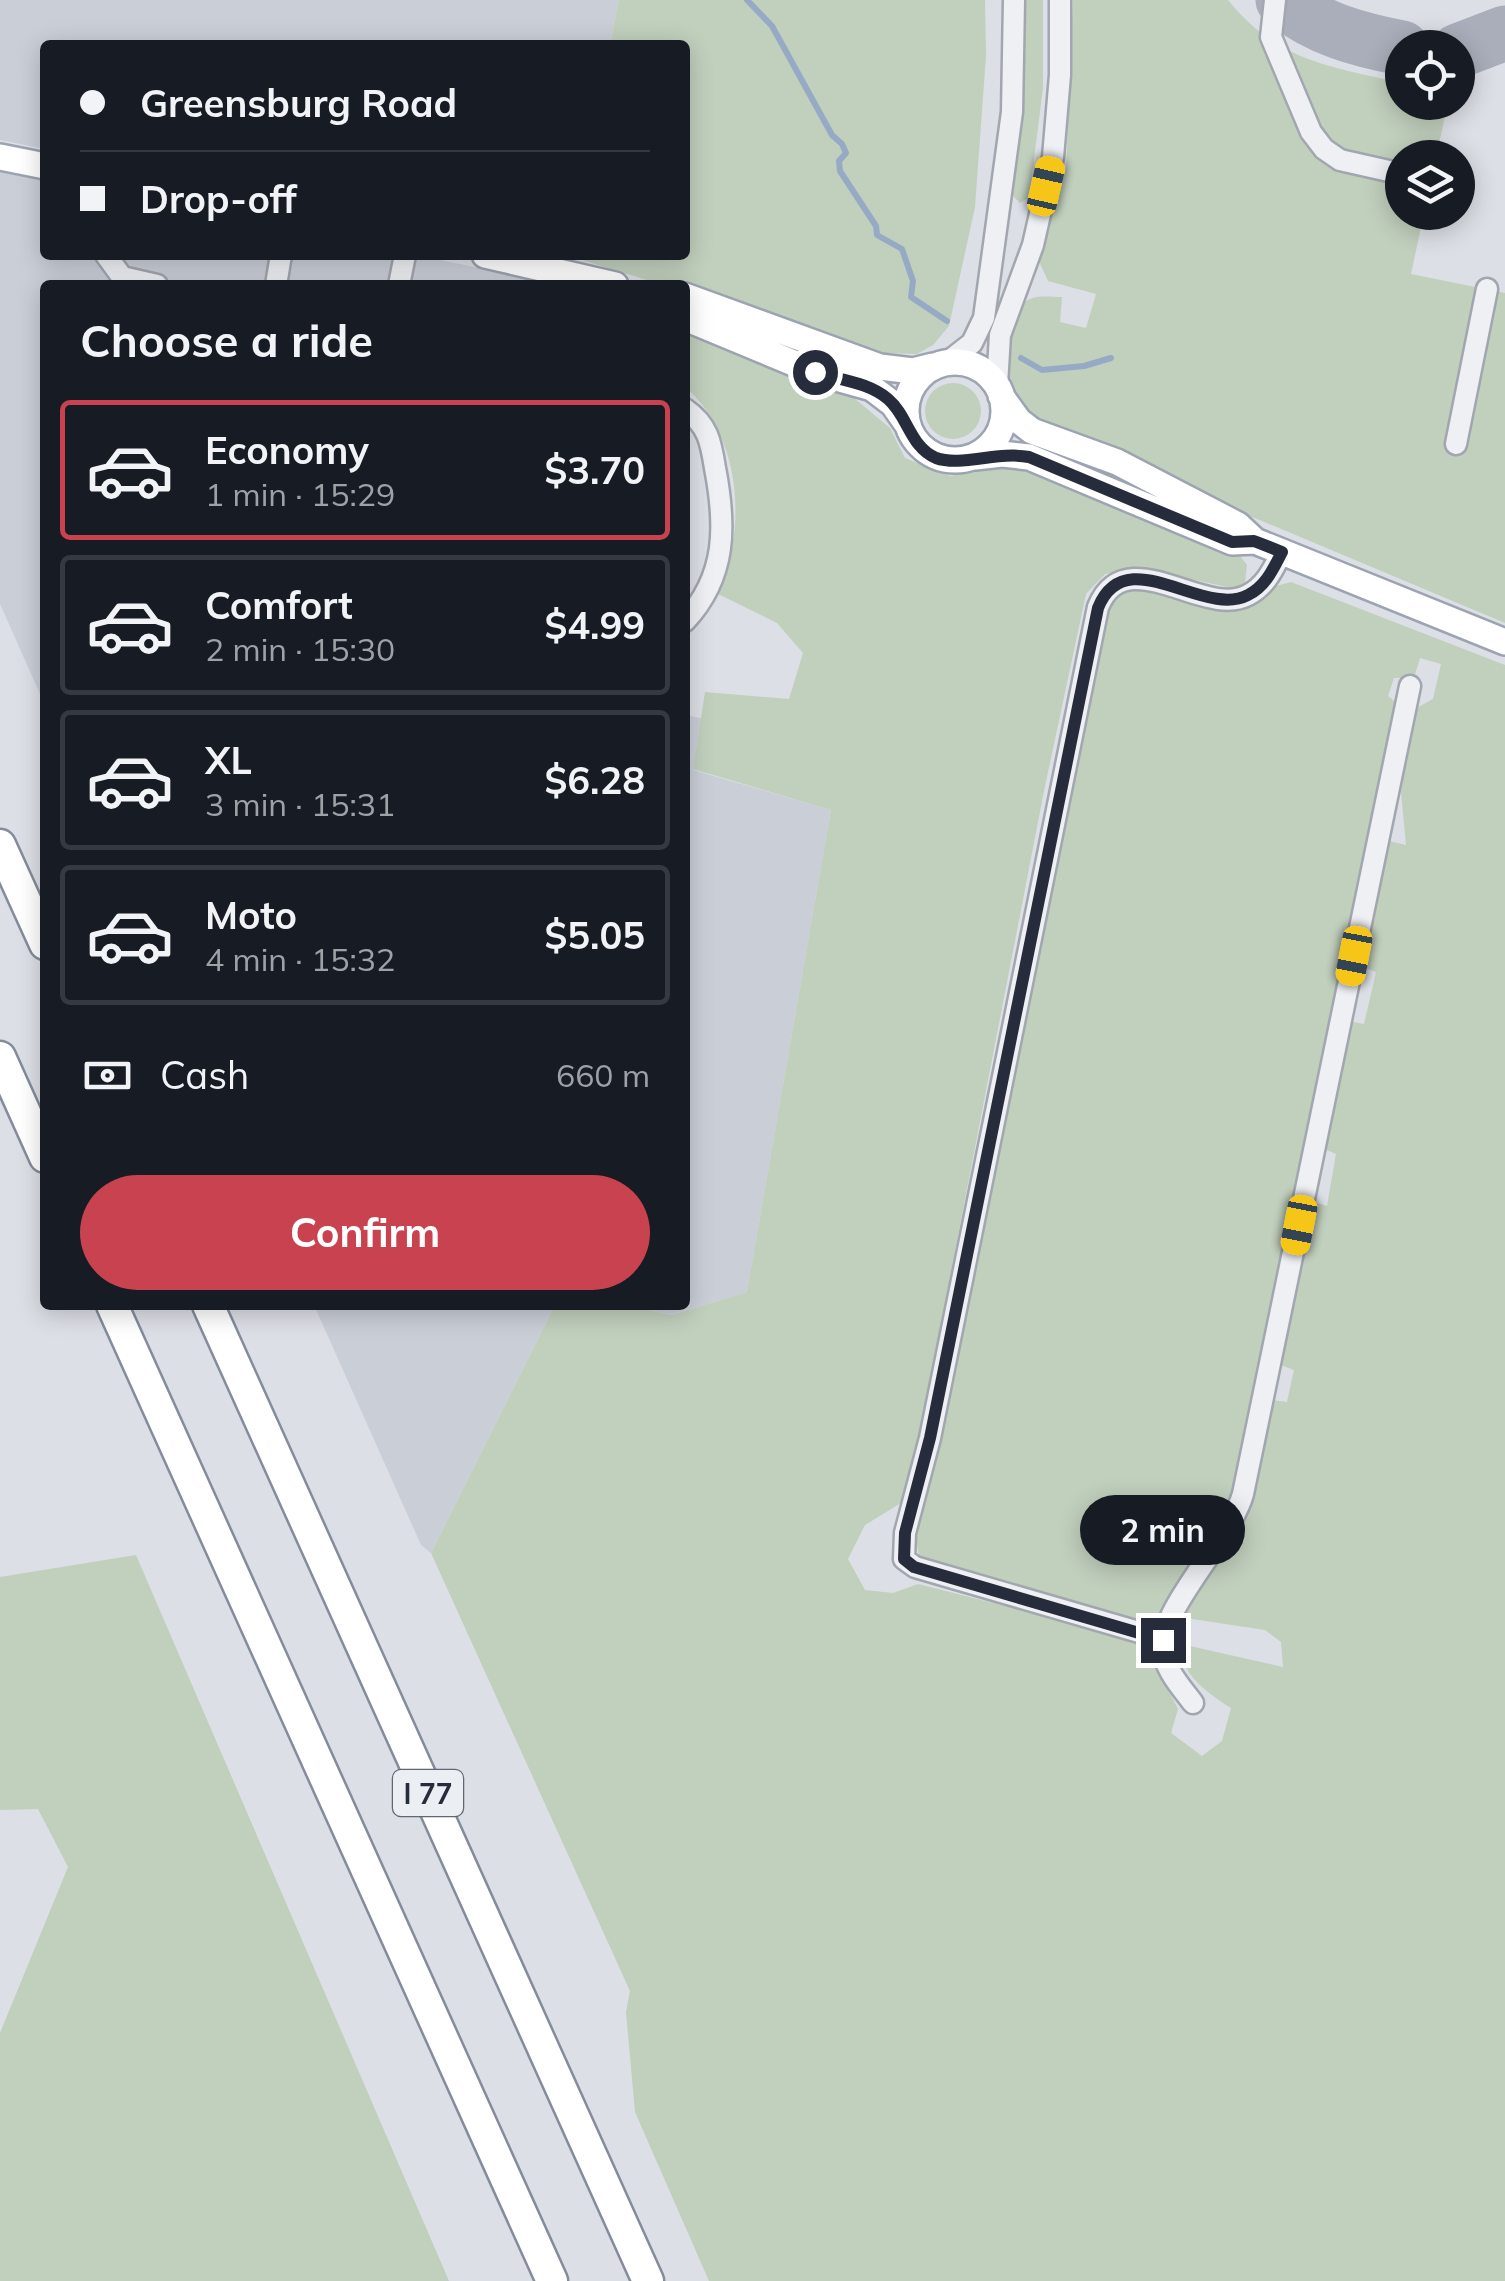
<!DOCTYPE html>
<meta charset="utf-8">
<style>
body{margin:0;font-family:Mulish,sans-serif;background:#20242c;color:#f1f3f6;height:100vh;display:flex;flex-direction:column;font-size:38px;white-space:nowrap}
*{box-sizing:border-box;margin:0}
p{font-size:32px;color:#9ea1a6}
.icon{flex:none;width:55px;height:55px;fill:none;stroke:currentColor;stroke-width:2;stroke-linecap:round;stroke-linejoin:round}
.map{position:relative;flex:1;overflow:hidden}
.details{position:absolute;left:40px;top:280px;width:650px;height:1030px;display:flex;flex-direction:column;background:#171b24;border-radius:10px;box-shadow:0 5px 25px #0003}
.details>*{flex:none}
.hud{position:absolute;left:40px;top:40px;width:650px;height:220px;border-radius:10px;box-shadow:0 5px 25px #0003;display:grid;align-content:center;height:220px;padding:0 40px;background:#171b24}
.fabs{position:absolute;left:1385px;top:30px;display:grid;gap:20px}
.fabs a{display:grid;place-items:center;width:90px;height:90px;border-radius:50%;background:#171b24;box-shadow:0 5px 25px #0003;font-size:50px}
.end{position:absolute;width:45px;height:45px;margin:-22px;border:12px solid #262c3b;background:#fff;box-shadow:0 0 0 5px #fff}
.from{border-radius:50%}
.bubble{position:absolute;height:70px;border-radius:35px;background:#171b24;box-shadow:0 5px 25px #0003;font-size:32px;font-weight:700;line-height:70px;text-align:center}
.car{position:absolute;width:30px;height:60px;margin:-30px -15px;border-radius:12px;box-shadow:0 0 8px 2px #0007;background:linear-gradient(#f5c518 24%,#345 0 40%,#f5c518 0 76%,#345 0 86%,#f5c518 0)}
.hud b{display:flex;align-items:center;gap:35px;height:95px;font-size:38px}
.hud b+b{border-top:2px solid #363941}
.hud i{width:25px;height:25px;background:#f1f3f6}
ul{padding:0;list-style:none}
li{display:flex;align-items:center;gap:30px;height:140px;margin:0 20px 15px;padding:0 20px;border:5px solid #363941;border-radius:10px}
li div{flex:1}
li b{display:block;font-size:38px}
li em{font-style:normal;font-weight:700}
li.selected{border-color:#c8434f}
li>.icon{width:90px;height:90px;stroke-width:1.5}
h2{padding:0 40px;font-size:45px;line-height:120px}
.pay{display:flex;align-items:center;gap:25px;height:110px;padding:0 40px;font-size:38px}
.pay p{margin-inline-start:auto}
.primary-button{display:flex;gap:20px;margin-top:auto;padding:20px 40px}
.primary-button a{flex:1;height:115px;border-radius:60px;background:#c8434f;color:#fff;font-size:40px;font-weight:700;line-height:115px;text-align:center}
.map>svg:first-child{display:block}
.built{fill:#caced7}
.green{fill:#c1cfbd}
.lines{fill:none;stroke-linecap:round;stroke-linejoin:round}
.stream{stroke:#97aac5;stroke-width:6}
.taxiway{stroke:#a9aeba;stroke-width:55}
.minor-casing{stroke:#a2a6af;stroke-width:25}
.major-casing{stroke:#9ca3b1;stroke-width:30}
.highway-casing{stroke:#848c9b;stroke-width:35}
.minor{stroke:#eef0f4;stroke-width:20}
.major{stroke:#fff;stroke-width:25}
.highway{stroke:#fff;stroke-width:30}
.route{stroke:#262c3b;stroke-width:12}
.labels{text-anchor:middle;dominant-baseline:central;stroke-width:9;stroke-linejoin:round;paint-order:stroke}
.shield{fill:#ebeef3;stroke:#616672;stroke-width:2.5}
.shield-label{font-size:28px;font-weight:bold;fill:#262c3b}
</style>
<div class="map">
<svg width="1505" height="2281" viewBox="0 0 1505 2281">
<rect width="100%" height="100%" fill="#dcdfe5"/>
<path class="built" d="M 0,0 L 619,0 L 610,45 L 45,45 L 45,149 L 0,140 Z
M 0,172 L 45,181 L 45,255 L 415,255 L 564,285 L 45,285 L 45,705 L 0,604 Z
M 685,715 L 701,718 L 693,770 L 831,810 L 747,1292 L 672,1315 L 625,1305 L 685,1305 Z
M 314,1305 L 555,1305 L 431,1553 L 421,1545 Z"/>
<path class="green" d="M 619,0 L 985,0 L 986,56 L 975,207 L 949,326 L 933,345 L 917,354 L 881,353 L 685,285 L 663,285 L 569,256 L 685,255 L 685,45 L 610,45 Z
M 1023,0 L 1043,0 L 1043,88 L 1030,191 L 1028,198 L 1020,203 L 1011,194 L 1020,124 Z
M 1073,0 L 1228,0 C 1278,62 1330,66 1402,83 L 1402,102 L 1448,103 L 1436,157 L 1402,158 L 1402,212 L 1424,213 L 1411,274 L 1505,293 L 1505,623 L 1036,426 C 1029,419 1019,410 1015,402 C 1002,377 1001,312 1030,299 C 1038,295 1052,297 1062,297 L 1060,322 L 1086,328 L 1096,294 L 1048,281 L 1036,255 L 1066,169 Z
M 685,330 L 696,331 L 854,398 L 890,428 L 905,458 L 950,476 L 996,467 L 1037,471 L 1237,552 L 1247,565 L 1245,582 L 1236,589 L 1145,569 L 1105,574 L 1086,594 L 1044,791 L 912,1473 L 901,1503 L 865,1525 L 848,1559 L 865,1590 L 893,1593 L 918,1584 L 1143,1641 L 1178,1709 L 1171,1733 L 1202,1756 L 1222,1741 L 1231,1708 C 1207,1692 1180,1675 1181,1644 L 1283,1667 L 1281,1642 L 1265,1630 L 1179,1617 L 1228,1546 L 1251,1506 L 1272,1400 L 1287,1402 L 1294,1370 L 1278,1364 L 1310,1201 L 1327,1206 L 1336,1154 L 1322,1148 L 1348,1021 L 1364,1024 L 1376,972 L 1360,966 L 1385,840 L 1406,845 L 1401,792 L 1413,710 L 1433,699 L 1441,664 L 1420,658 L 1414,678 L 1394,678 L 1388,696 L 1399,705 L 1238,1490 L 1156,1628 L 920,1558 C 909,1526 928,1483 937,1451 L 1109,607 L 1126,591 L 1152,590 L 1207,607 L 1238,610 L 1266,598 L 1276,586 L 1291,582 L 1505,665 L 1505,2281 L 709,2281 L 635,2112 L 626,2012 L 630,1991 L 431,1553 L 555,1305 L 625,1305 L 672,1315 L 747,1292 L 831,810 L 693,769 L 705,692 L 789,699 L 803,653 L 777,623 L 716,593 C 721,578 729,563 732,548 C 743,491 729,424 685,387 Z
M925 411a28 28 0 1 1 56 0a28 28 0 1 1-56 0Z
M 136,1555 L 449,2281 L 0,2281 L 0,2033 L 68,1867 L 38,1809 L 0,1810 L 0,1577 Z"/>
<g class="lines">
<path class="stream" d="M 747,0 L 772,26 L 832,135 L 842,144 L 846,153 L 839,161 L 840,171 L 876,226 L 877,235 L 902,249 L 913,281 L 911,297 L 947,321
M 1021,358 L 1042,370 L 1084,366 L 1111,358"/>
<path class="taxiway" d="M 1283,0 C 1317,29 1360,40 1402,48
M 1458,51 L 1505,33"/>
<g class="minor-casing">
<path id="minor" d="M 1275,0 L 1271,37 L 1311,132 L 1324,149 L 1340,160 L 1402,174
M 106,255 L 122,277 L 157,285
M 276,285 L 281,255
M 399,285 L 405,255
M 949,361 L 972,343 L 984,318 L 1012,112 L 1014,0
M 997,385 L 1000,335 L 1033,245 L 1053,157 L 1060,75 L 1060,0
M 685,409 C 708,425 711,442 715,468 C 726,525 727,576 685,621
M 1456,444 L 1487,289
M 1163,1639 L 915,1567 L 904,1559 L 905,1533 L 930,1438 L 1098,607 C 1126,539 1204,619 1248,595 C 1266,586 1273,569 1282,552
M 1193,1703 C 1181,1687 1164,1669 1163,1648 C 1160,1608 1230,1540 1243,1494 L 1410,686"/>
</g>
<g class="major-casing">
<path id="major" d="M 0,157 L 45,166
M 485,255 L 615,285
M 685,296 L 880,367 L 913,371 L 933,366
M 685,318 L 815,372 L 872,388 L 893,404 L 907,424
M906 411a49 49 0 1 1 98 0a49 49 0 1 1-98 0Z
M 1001,396 L 1019,421 L 1032,431 L 1117,462 L 1238,525 L 1255,541 L 1505,642
M 975,457 L 1002,454 L 1029,457 L 1232,542 L 1255,541"/>
</g>
<g class="highway-casing">
<path id="highway" d="M 0,845 L 45,944
M 0,1057 L 45,1157
M 112,1305 L 552,2281
M 208,1305 L 648,2281"/>
</g>
<use href="#minor" class="minor"/>
<use href="#major" class="major"/>
<use href="#highway" class="highway"/>
</g>
<g class="lines">
<path class="route" d="M 815,372 C 839,380 868,382 888,399 C 908,416 910,447 936,458 C 961,467 998,451 1029,457 L 1232,542 L 1254,541 L 1282,552 C 1273,569 1266,586 1248,595 C 1203,619 1126,539 1098,608 L 930,1438 L 905,1533 L 904,1559 L 914,1567 L 1163,1640"/>
</g>
<g class="labels">
<rect class="shield" x="393" y="1770" width="70" height="46" rx="8"/>
<g class="shield-label">
<text x="428" y="1793">I 77</text>
</g>
</g>
</svg>
<div class="fabs">
<a><svg class="icon" aria-label="locate" viewBox="0 0 24 24"><circle cx="12" cy="12" r="6"/><path d="M12 2v4M12 18v4M2 12h4M18 12h4"/></svg></a>
<a><svg class="icon" aria-label="layers" viewBox="0 0 24 24"><path d="M12 4l9 5-9 5-9-5zM3 14l9 5 9-5"/></svg></a>
</div>
<i class="end from" style="left:815px;top:372px"></i>
<i class="end" style="left:1163px;top:1640px"></i>
<div class="bubble" style="left:1080px;top:1495px;width:165px">2 min</div>
<i class="car" style="left:1046px;top:186px;rotate:13deg"></i>
<i class="car" style="left:1354px;top:956px;rotate:191deg"></i>
<i class="car" style="left:1299px;top:1225px;rotate:191deg"></i>
<div class="hud">
<b><i class="from"></i>Greensburg Road</b>
<b><i></i>Drop-off</b>
</div>
<section class="details">
<h2>Choose a ride</h2>
<ul>
<li class="selected"><svg class="icon" aria-label="car" viewBox="0 0 24 24"><path d="M5 17H2v-5l4-1 3-4h7l3 4 3 1v5h-3M9 17h6M6 11h13"/><circle cx="7" cy="17" r="2"/><circle cx="17" cy="17" r="2"/></svg><div><b>Economy</b><p>1 min · 15:29</p></div><em>$3.70</em></li>
<li><svg class="icon" aria-label="car" viewBox="0 0 24 24"><path d="M5 17H2v-5l4-1 3-4h7l3 4 3 1v5h-3M9 17h6M6 11h13"/><circle cx="7" cy="17" r="2"/><circle cx="17" cy="17" r="2"/></svg><div><b>Comfort</b><p>2 min · 15:30</p></div><em>$4.99</em></li>
<li><svg class="icon" aria-label="car" viewBox="0 0 24 24"><path d="M5 17H2v-5l4-1 3-4h7l3 4 3 1v5h-3M9 17h6M6 11h13"/><circle cx="7" cy="17" r="2"/><circle cx="17" cy="17" r="2"/></svg><div><b>XL</b><p>3 min · 15:31</p></div><em>$6.28</em></li>
<li><svg class="icon" aria-label="car" viewBox="0 0 24 24"><path d="M5 17H2v-5l4-1 3-4h7l3 4 3 1v5h-3M9 17h6M6 11h13"/><circle cx="7" cy="17" r="2"/><circle cx="17" cy="17" r="2"/></svg><div><b>Moto</b><p>4 min · 15:32</p></div><em>$5.05</em></li>
</ul>
<div class="pay"><svg class="icon" aria-label="cash" viewBox="0 0 24 24"><path d="M3 7h18v10H3z"/><circle cx="12" cy="12" r="2"/></svg>Cash<p>660 m</p></div>
<div class="primary-button"><a>Confirm</a></div>
</section>
</div>
